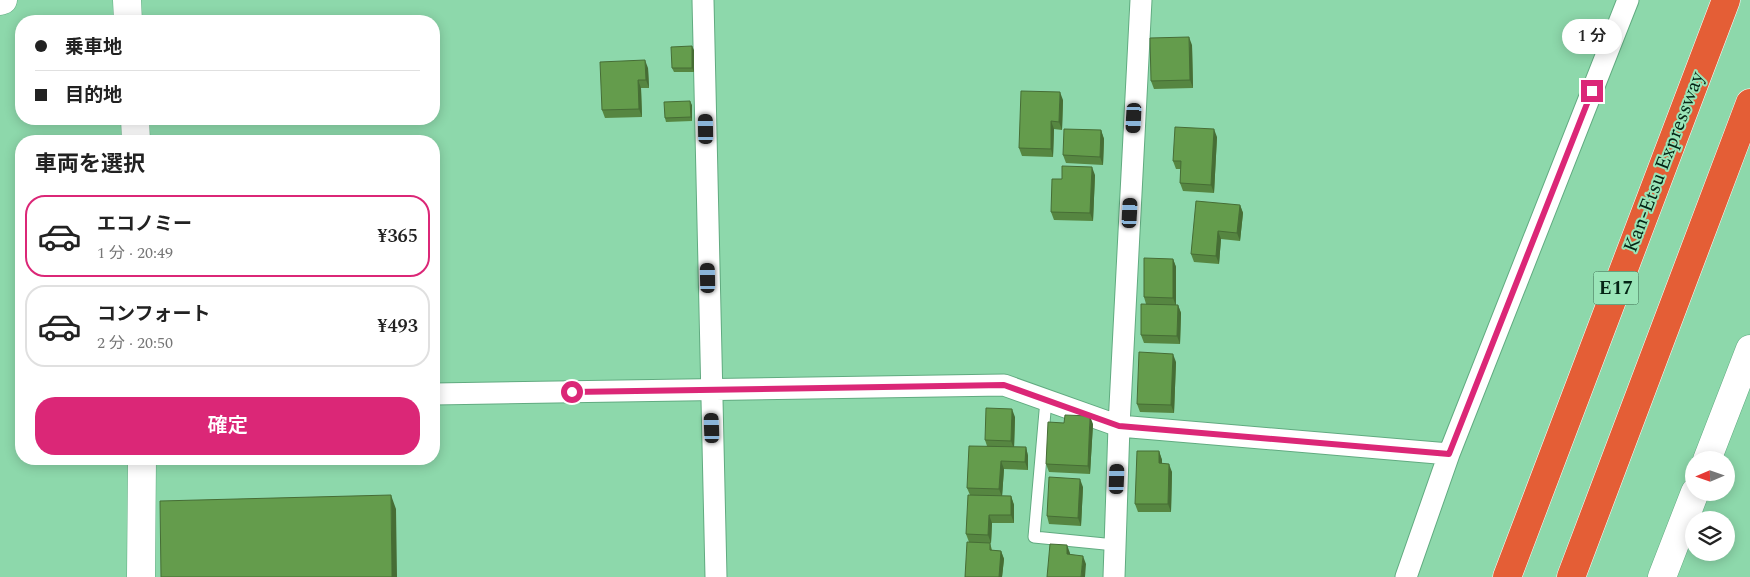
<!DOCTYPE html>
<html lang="ja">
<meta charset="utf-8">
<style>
body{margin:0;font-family:Spectral,"Noto Sans JP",serif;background:#f6f6f6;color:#222;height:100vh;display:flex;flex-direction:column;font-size:19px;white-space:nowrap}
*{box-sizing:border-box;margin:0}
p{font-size:16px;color:#767676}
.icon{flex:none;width:28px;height:28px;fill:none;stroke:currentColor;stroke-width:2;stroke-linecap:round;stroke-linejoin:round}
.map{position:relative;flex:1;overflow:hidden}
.drawer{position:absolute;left:15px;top:135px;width:425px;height:330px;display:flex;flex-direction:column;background:#fff;border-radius:20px;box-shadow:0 2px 12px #0003}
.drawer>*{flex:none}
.top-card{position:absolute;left:15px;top:15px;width:425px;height:110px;border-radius:20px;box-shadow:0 2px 12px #0003;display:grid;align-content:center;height:110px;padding:0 20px;background:#fff}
.needle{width:32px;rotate:268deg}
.buttons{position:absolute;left:1685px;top:451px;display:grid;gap:10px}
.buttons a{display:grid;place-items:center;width:50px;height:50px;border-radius:50%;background:#fff;box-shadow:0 2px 12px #0003;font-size:25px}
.end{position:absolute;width:22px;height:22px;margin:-11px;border:6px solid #db2777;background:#fff;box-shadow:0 0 0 2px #fff}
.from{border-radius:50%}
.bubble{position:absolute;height:35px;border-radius:18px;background:#fff;box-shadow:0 2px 12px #0003;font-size:16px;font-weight:600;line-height:35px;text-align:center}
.car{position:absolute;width:15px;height:30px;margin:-15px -8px;border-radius:6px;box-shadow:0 0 4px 1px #0007;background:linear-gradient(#222 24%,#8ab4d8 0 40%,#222 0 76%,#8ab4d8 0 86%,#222 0)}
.top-card b{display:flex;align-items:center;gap:18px;height:48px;font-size:19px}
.top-card b+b{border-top:1px solid #e0e0e0}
.top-card i{width:12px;height:12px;background:#222}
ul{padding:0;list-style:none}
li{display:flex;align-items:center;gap:15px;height:82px;margin:0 10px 8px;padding:0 10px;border:2px solid #e0e0e0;border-radius:20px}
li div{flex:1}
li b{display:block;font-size:19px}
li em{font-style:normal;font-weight:600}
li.current{border-color:#db2777}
li>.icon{width:45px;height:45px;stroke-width:1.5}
h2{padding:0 20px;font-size:22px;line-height:60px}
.button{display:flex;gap:10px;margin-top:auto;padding:10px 20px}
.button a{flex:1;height:58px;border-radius:20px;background:#db2777;color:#fff;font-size:20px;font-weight:600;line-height:58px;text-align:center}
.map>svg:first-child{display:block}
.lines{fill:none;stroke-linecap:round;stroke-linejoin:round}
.lane-casing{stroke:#61ab80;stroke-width:13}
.street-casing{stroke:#61ab80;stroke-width:23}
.secondary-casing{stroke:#61ab80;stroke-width:29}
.highway-casing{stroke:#fff;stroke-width:29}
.lane{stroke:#fff;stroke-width:11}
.street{stroke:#fff;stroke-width:21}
.secondary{stroke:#fff;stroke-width:28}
.highway{stroke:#e45e36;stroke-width:28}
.wall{fill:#568641}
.shaded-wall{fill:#466d35}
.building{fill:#649c4c;stroke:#466d35}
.route{stroke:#db2777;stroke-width:6}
.labels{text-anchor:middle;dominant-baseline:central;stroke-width:4;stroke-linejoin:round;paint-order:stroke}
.shield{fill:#9ae5b8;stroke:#325f46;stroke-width:1}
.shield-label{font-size:19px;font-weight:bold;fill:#052515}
.street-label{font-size:20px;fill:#052515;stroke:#9ae5b8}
</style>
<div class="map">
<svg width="1750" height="577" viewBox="0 0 1750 577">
<rect width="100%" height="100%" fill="#8dd8ab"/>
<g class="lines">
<g class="lane-casing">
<path id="lane" d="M 1046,400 L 1034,537 L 1115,545"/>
</g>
<g class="street-casing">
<path id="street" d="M 703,0 L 716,577
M 434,394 L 1004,385 L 1119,426 L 1449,454
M 1114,577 L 1119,426 L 1141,0
M 1406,577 L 1449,454 L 1628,0"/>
</g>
<g class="secondary-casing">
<path id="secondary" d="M 127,0 L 128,21
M 0,1 L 3,0
M 135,119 L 136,141
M 1707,460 L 1750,349
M 141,577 L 142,459
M 1662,577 L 1695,492"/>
</g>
<g class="highway-casing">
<path id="highway" d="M 1507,577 L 1726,0
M 1571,577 L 1750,103"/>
</g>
<use href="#lane" class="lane"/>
<use href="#street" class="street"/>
<use href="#secondary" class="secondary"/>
<use href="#highway" class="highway"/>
</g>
<path class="wall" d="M 1192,45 L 1193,88 L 1154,89 L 1151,81 Z
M 694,50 L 694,72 L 674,72 L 672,68 Z
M 648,68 L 649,88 L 641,88 L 642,117 L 605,118 L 602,110 Z
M 1063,100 L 1062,130 L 1054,129 L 1053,157 L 1022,156 L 1019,148 Z
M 692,105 L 692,121 L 666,122 L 665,118 Z
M 1101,130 L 1104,139 L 1103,165 L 1066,163 L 1063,155 Z
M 1217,137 L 1214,193 L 1183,191 L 1180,183 L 1181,169 L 1176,169 L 1173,161 Z
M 1095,175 L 1093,221 L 1054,220 L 1051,212 L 1062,179 Z
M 1240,205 L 1243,213 L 1240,241 L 1221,239 L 1219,264 L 1194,262 L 1191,254 Z
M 1173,259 L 1176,267 L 1176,305 L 1178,305 L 1181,313 L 1180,344 L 1144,343 L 1141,335 L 1146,304 L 1144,297 Z
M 1176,362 L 1174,413 L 1140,412 L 1137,404 Z
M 1015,417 L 1014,447 L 1026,447 L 1028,456 L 1028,470 L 1004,469 L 1002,496 L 1011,496 L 1014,505 L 1014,523 L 992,523 L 991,543 L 990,543 L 992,550 L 1001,551 L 1004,559 L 1002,577 L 965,577 L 969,542 L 966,534 L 970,495 L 967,488 L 987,446 L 985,440 Z
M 1093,424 L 1090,474 L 1049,472 L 1046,464 Z
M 1159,451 L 1162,460 L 1162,463 L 1172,472 L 1171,512 L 1138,512 L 1135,504 Z
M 1083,487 L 1081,526 L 1049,524 L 1047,516 Z"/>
<path class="shaded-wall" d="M 1189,37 L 1192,45 L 1193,88 L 1190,80 Z
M 692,46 L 694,50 L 694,72 L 692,68 Z
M 645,60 L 648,68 L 649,88 L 646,80 Z
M 638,80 L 641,88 L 642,117 L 639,109 Z
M 1060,92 L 1063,100 L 1062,130 L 1059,122 Z
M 690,101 L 692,105 L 692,121 L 691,117 Z
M 1051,121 L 1054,129 L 1053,157 L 1051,149 Z
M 1214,129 L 1217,137 L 1214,193 L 1211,185 Z
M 1101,130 L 1104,139 L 1103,165 L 1100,157 Z
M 1092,167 L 1095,175 L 1093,221 L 1090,213 Z
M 1240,205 L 1243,213 L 1240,241 L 1237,233 Z
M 1218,231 L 1221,239 L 1219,264 L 1216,256 Z
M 1173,259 L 1176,267 L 1176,306 L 1173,298 Z
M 1178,305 L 1181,313 L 1180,344 L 1177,336 Z
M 1173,354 L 1176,362 L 1174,413 L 1171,405 Z
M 1012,409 L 1015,417 L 1014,449 L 1011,441 Z
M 1090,416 L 1093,424 L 1090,474 L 1088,466 Z
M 1026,447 L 1028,456 L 1028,470 L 1025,462 Z
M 1159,451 L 1162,460 L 1162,471 L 1159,463 Z
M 1001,461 L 1004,469 L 1002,497 L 999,489 Z
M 1169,464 L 1172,472 L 1171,512 L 1168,504 Z
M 1080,479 L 1083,487 L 1081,526 L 1078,518 Z
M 391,495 L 396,509 L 397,577 L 392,577 Z
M 1011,496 L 1014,505 L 1014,523 L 1011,515 Z
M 989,515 L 992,523 L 991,543 L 988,535 Z
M 1067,545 L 1070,553 L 1070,562 L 1067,554 Z
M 1001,551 L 1004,559 L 1002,577 L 999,577 Z
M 1083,556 L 1086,564 L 1085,577 L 1081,577 Z"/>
<path class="building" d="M 1189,37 L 1190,80 L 1151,81 L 1150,38 Z
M 692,46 L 692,68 L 672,68 L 671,47 Z
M 645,60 L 646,80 L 638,80 L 639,109 L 602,110 L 600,62 Z
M 1021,91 L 1060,92 L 1059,122 L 1051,121 L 1051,149 L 1019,148 Z
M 690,101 L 691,117 L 665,118 L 664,102 Z
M 1175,127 L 1214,129 L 1211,185 L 1180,183 L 1181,161 L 1173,161 Z
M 1064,129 L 1101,130 L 1100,157 L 1063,155 Z
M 1062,166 L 1092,167 L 1090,213 L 1051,212 L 1052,179 L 1062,179 Z
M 1196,201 L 1240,205 L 1237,233 L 1218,231 L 1216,256 L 1191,254 Z
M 1144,258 L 1173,259 L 1173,298 L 1144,297 Z
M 1141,304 L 1178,305 L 1177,336 L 1141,335 Z
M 1139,352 L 1173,354 L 1171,405 L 1137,404 Z
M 986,408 L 1012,409 L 1011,441 L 985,440 Z
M 1065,415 L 1090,416 L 1088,466 L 1046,464 L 1048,422 L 1064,423 Z
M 969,446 L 1026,447 L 1025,462 L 1001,461 L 999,489 L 967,488 Z
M 1137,451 L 1159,451 L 1159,463 L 1169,464 L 1168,504 L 1135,504 Z
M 1049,477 L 1080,479 L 1078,518 L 1047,516 Z
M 391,495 L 392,577 L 161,577 L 160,501 Z
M 968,495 L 1011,496 L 1011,515 L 989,515 L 988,535 L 966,534 Z
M 967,542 L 990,543 L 990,550 L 1001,551 L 999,577 L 965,577 Z
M 1050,544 L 1067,545 L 1067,554 L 1083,556 L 1081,577 L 1047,577 Z"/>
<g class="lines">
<path class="route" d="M 572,392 L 1004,385 L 1119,426 L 1449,454 L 1592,91"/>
</g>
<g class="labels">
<rect class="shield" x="1593.5" y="271.5" width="45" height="33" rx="4"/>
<g class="shield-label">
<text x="1616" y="288">E17</text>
</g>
<g class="street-label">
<text transform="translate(1664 162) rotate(-69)">Kan-Etsu Expressway</text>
</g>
</g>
</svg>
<div class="buttons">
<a><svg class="needle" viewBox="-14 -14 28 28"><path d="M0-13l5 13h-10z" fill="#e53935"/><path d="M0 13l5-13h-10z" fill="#767676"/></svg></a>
<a><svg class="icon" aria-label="layers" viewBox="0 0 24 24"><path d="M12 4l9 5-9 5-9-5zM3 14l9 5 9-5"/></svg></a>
</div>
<i class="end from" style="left:572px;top:392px"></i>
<i class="end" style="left:1592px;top:91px"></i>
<div class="bubble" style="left:1562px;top:19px;width:60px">1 分</div>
<i class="car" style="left:1134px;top:118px;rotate:183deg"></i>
<i class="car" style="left:706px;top:129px;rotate:359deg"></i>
<i class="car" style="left:1130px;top:213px;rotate:3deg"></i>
<i class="car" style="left:708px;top:278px;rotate:359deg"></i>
<i class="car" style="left:712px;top:428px;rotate:358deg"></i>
<i class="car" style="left:1117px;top:479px;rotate:2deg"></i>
<div class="top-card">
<b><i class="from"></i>乗車地</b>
<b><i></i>目的地</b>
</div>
<section class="drawer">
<h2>車両を選択</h2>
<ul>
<li class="current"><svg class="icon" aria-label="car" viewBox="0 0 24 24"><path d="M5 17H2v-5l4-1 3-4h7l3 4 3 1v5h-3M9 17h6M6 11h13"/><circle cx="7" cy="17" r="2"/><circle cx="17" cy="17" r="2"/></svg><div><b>エコノミー</b><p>1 分 · 20:49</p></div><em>¥365</em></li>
<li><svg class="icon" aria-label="car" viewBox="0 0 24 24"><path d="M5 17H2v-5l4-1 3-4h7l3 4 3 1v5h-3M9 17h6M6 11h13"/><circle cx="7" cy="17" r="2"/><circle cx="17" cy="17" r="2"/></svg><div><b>コンフォート</b><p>2 分 · 20:50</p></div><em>¥493</em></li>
</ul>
<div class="button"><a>確定</a></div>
</section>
</div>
